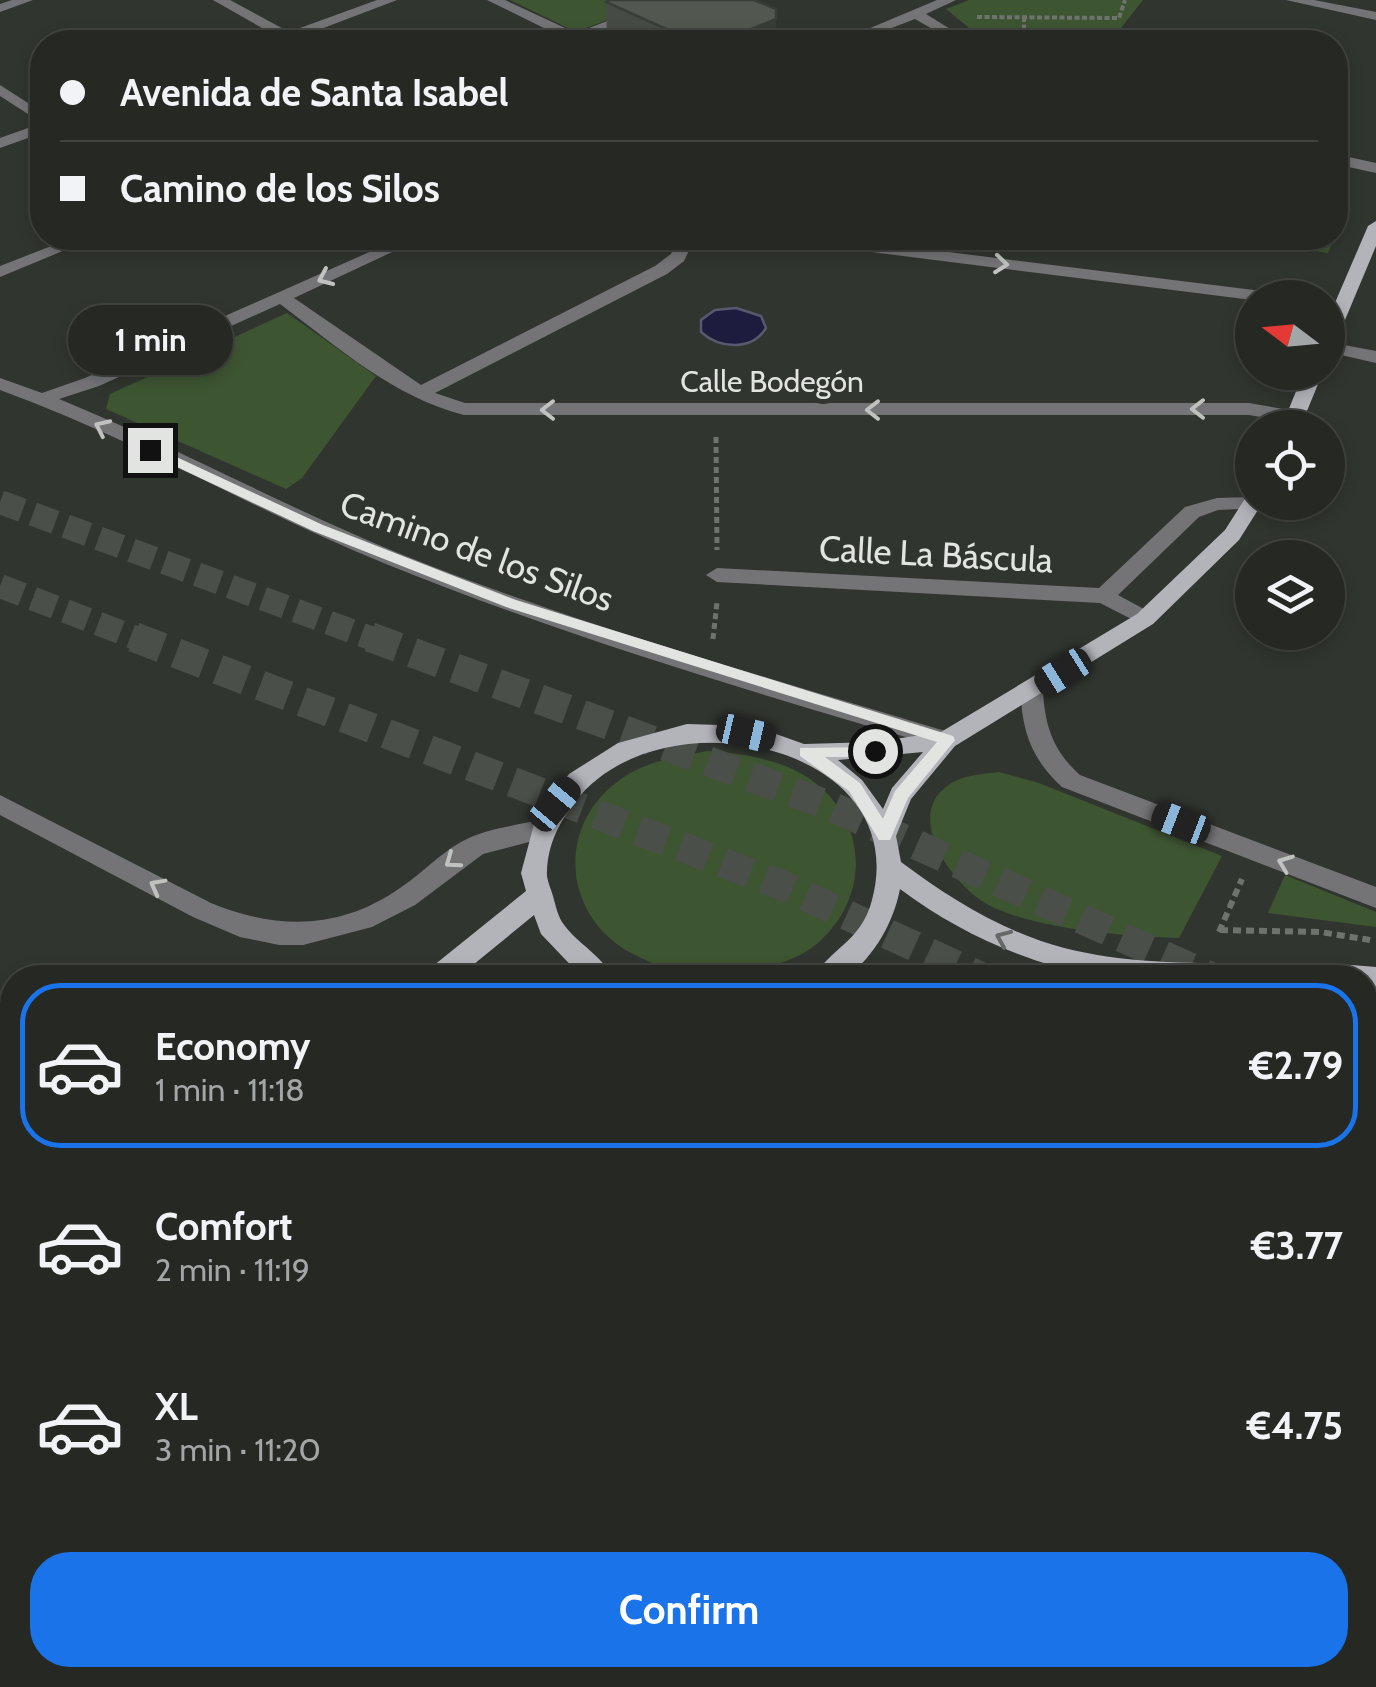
<!DOCTYPE html>
<meta charset="utf-8">
<style>
body{margin:0;font-family:Cabin,sans-serif;background:#313430;color:#f1f3f6;height:100vh;display:flex;flex-direction:column;font-size:38px;white-space:nowrap}
*{box-sizing:border-box;margin:0}
p{font-size:32px;color:#a3a6a6}
.icon{flex:none;width:55px;height:55px;fill:none;stroke:currentColor;stroke-width:2;stroke-linecap:round;stroke-linejoin:round}
.map{position:relative;flex:1;overflow:hidden}
.drawer{position:absolute;left:0px;top:965px;width:1378px;height:722px;display:flex;flex-direction:column;background:#252823;border-radius:40px 40px 0 0;box-shadow:0 5px 15px #0003,0 0 0 2px #424441}
.drawer>*{flex:none}
.banner{position:absolute;left:30px;top:30px;width:1318px;height:220px;border-radius:40px;box-shadow:0 5px 15px #0003,0 0 0 2px #424441;display:grid;align-content:center;height:220px;padding:0 30px;background:#252823}
.needle{width:65px;rotate:286deg}
.buttons{position:absolute;left:1235px;top:280px;display:grid;gap:20px}
.buttons a{display:grid;place-items:center;width:110px;height:110px;border-radius:50%;background:#252823;box-shadow:0 5px 15px #0003,0 0 0 2px #424441;font-size:50px}
.end{position:absolute;width:45px;height:45px;margin:-22px;border:12px solid #e1e4e0;background:#111;box-shadow:0 0 0 5px #111}
.from{border-radius:50%}
.bubble{position:absolute;height:70px;border-radius:35px;background:#252823;box-shadow:0 5px 15px #0003,0 0 0 2px #424441;font-size:32px;font-weight:800;line-height:70px;text-align:center}
.car{position:absolute;width:30px;height:60px;margin:-30px -15px;border-radius:12px;box-shadow:0 0 8px 2px #0007;background:linear-gradient(#222 24%,#8ab4d8 0 40%,#222 0 76%,#8ab4d8 0 86%,#222 0)}
.banner b{display:flex;align-items:center;gap:35px;height:95px;font-size:38px}
.banner b+b{border-top:2px solid #424441}
.banner i{width:25px;height:25px;background:#f1f3f6}
ul{padding:18px 0 0;list-style:none}
li{display:flex;align-items:center;gap:30px;height:165px;margin:0 20px 15px;padding:0 10px;border:5px solid transparent;border-radius:40px}
li div{flex:1}
li b{display:block;font-size:38px}
li em{font-style:normal;font-weight:800}
li.current{border-color:#1a73e8}
li>.icon{width:90px;height:90px;stroke-width:1.5}
.primary-button{display:flex;gap:20px;margin-top:auto;padding:20px 30px}
.primary-button a{flex:1;height:115px;border-radius:40px;background:#1a73e8;color:#fff;font-size:40px;font-weight:800;line-height:115px;text-align:center}
.map>svg:first-child{display:block}
.green{fill:#3e5532}
.water{fill:#1d1c3f;stroke:#58586f;stroke-width:2.5}
.lines{fill:none;stroke-linecap:round;stroke-linejoin:round}
.highway-tunnel-far2{stroke:#4b4f4a;stroke-width:24;stroke-dasharray:24 11;stroke-linecap:butt}
.highway-tunnel-far1{stroke:#4b4f4a;stroke-width:30;stroke-dasharray:30 15;stroke-linecap:butt}
.highway-tunnel{stroke:#4b4f4a;stroke-width:39;stroke-dasharray:39 19;stroke-linecap:butt}
.path-far2{stroke:#6f736e;stroke-width:4;stroke-dasharray:5 2.5;stroke-linecap:butt}
.path-far1{stroke:#6f736e;stroke-width:5;stroke-dasharray:6 4;stroke-linecap:butt}
.path{stroke:#6f736e;stroke-width:6;stroke-dasharray:8 5;stroke-linecap:butt}
.minor{fill:#747477;fill-rule:evenodd}
.major{fill:#b3b4ba;fill-rule:evenodd}
.wall{fill:#474b45}
.shaded-wall{fill:#393d38}
.building{fill:#525750;stroke:#393d38;stroke-width:2.5}
.oneway{stroke:#c0c2c0}
.oneway2{stroke:#656867}
.route{fill:#e1e4e0}
.labels{text-anchor:middle;dominant-baseline:central;stroke-width:10;stroke-linejoin:round;paint-order:stroke}
.far-street-label{font-size:30px;fill:#e1e4e0;stroke:#31352f}
.street-label{font-size:35px;fill:#e1e4e0;stroke:#31352f}
</style>
<div class="map">
<svg width="1376" height="1687" viewBox="0 0 1376 1687">
<rect width="100%" height="100%" fill="#31352f"/>
<path class="green" d="M 510,0 L 659,0 L 576,32 Z
M 969,0 L 1143,0 L 1110,42 L 986,42 L 946,9 Z
M 1335,222 L 1341,223 L 1328,253 L 1284,246 L 1158,238 L 1335,238 Z
M 287,313 L 376,376 L 302,478 L 286,489 L 106,409 L 110,394 Z
M 707,751 C 739,753 774,758 802,774 C 866,811 874,892 820,941 C 799,961 764,969 736,972 C 700,975 665,972 633,954 C 562,917 555,825 621,779 C 646,761 677,757 707,751 Z
M 999,772 L 1039,783 L 1222,856 L 1179,938 C 1128,937 1025,929 982,901 C 951,881 905,817 947,786 C 961,775 982,774 999,772 Z
M 1285,875 L 1376,912 L 1376,927 L 1268,913 Z
M 1365,1005 L 1376,1007 L 1376,1256 L 1365,1244 Z"/>
<path class="water" d="M 736,308 L 761,316 L 766,328 C 752,351 720,349 701,332 L 701,320 L 715,310 Z"/>
<g class="lines">
<path class="highway-tunnel-far2" d="M 0,502 L 376,640
M 0,586 L 141,640"/>
<path class="highway-tunnel-far1" d="M 134,637 L 784,886 L 983,978
M 370,637 L 830,806 L 1213,978
M 1365,1028 L 1376,1031
M 1365,1055 L 1376,1061"/>
<path class="highway-tunnel" d="M 1365,1154 L 1376,1160
M 1365,1201 L 1376,1211"/>
<path class="path-far2" d="M 977,17 L 1119,18 L 1125,0
M 1024,17 L 1024,42"/>
<path class="path-far1" d="M 716,437 L 717,550
M 713,639 L 717,602"/>
<path class="path" d="M 1220,930 L 1320,932 L 1370,940
M 1219,932 L 1242,879"/>
<path class="minor" d="M 12,0 L 33,0 L 0,12 L 0,4 Z
M 213,0 L 230,0 L 289,32 L 377,0 L 397,0 L 300,37 L 305,42 L 266,42 L 276,36 Z
M 487,0 L 505,0 L 576,33 L 662,0 L 681,0 L 588,39 L 590,42 L 560,42 L 564,38 Z
M 690,0 L 708,0 L 801,42 L 783,42 Z
M 937,0 L 956,0 L 926,14 L 971,42 L 955,42 L 915,19 L 855,42 L 837,42 Z
M 1286,0 L 1314,0 L 1376,12 L 1376,20 Z
M 0,85 L 42,112 L 42,133 L 0,148 L 0,138 L 42,123 L 0,96 Z
M 1335,154 L 1376,163 L 1376,173 L 1335,164 Z
M 72,238 L 94,238 L 0,277 L 0,266 Z
M 401,238 L 422,238 L 294,298 L 421,385 L 655,266 L 671,254 L 679,238 L 695,238 L 684,261 L 667,274 L 435,393 L 465,403 L 1249,403 L 1295,411 L 1305,417 L 1295,423 L 1249,415 L 464,415 C 393,397 338,347 280,304 L 99,386 L 59,399 C 174,446 283,506 398,553 C 580,626 768,677 955,734 L 959,740 L 947,749 C 758,694 569,638 386,564 C 255,511 133,438 0,390 L 0,378 L 42,393 L 85,378 Z
M 792,238 L 836,238 L 1278,293 L 1286,298 L 1252,300 L 800,243 Z
M 1328,342 L 1376,351 L 1376,363 L 1328,352 Z
M 1252,497 L 1252,502 L 1263,502 L 1260,508 L 1218,510 L 1199,517 L 1118,595 L 1153,614 L 1156,619 L 1145,626 L 1100,603 L 717,582 L 706,575 L 717,568 L 1099,588 L 1185,507 L 1217,498 Z
M 1032,683 L 1043,691 C 1045,726 1053,751 1080,775 L 1376,887 L 1376,908 L 1062,787 C 1033,761 1021,731 1021,691 Z
M 0,795 L 211,903 C 277,930 340,930 400,888 C 423,873 444,849 469,838 C 491,828 519,825 543,819 L 552,822 L 555,829 L 552,836 L 483,854 L 415,905 L 372,927 L 303,945 L 279,945 L 240,937 L 193,917 L 0,815 Z
M 1365,1504 L 1376,1508 L 1376,1544 L 1365,1540 Z
M 12,1647 L 12,1675 L 26,1675 L 13,1686 L 0,1687 L 0,1652 Z"/>
<path class="major" d="M 1376,221 L 1376,246 L 1337,339 L 1328,344 L 1328,319 L 1368,226 Z
M 1304,372 L 1323,372 L 1300,428 L 1281,428 Z
M 1252,496 L 1252,502 L 1263,502 L 1239,540 L 1153,624 L 955,746 L 911,799 L 896,836 L 901,862 C 944,894 989,923 1041,941 C 1148,977 1265,955 1376,967 L 1376,989 L 1365,988 L 1365,978 L 1101,978 C 1027,963 960,934 900,889 C 893,924 875,954 847,978 L 814,978 C 828,949 861,943 872,900 C 914,743 659,691 575,802 C 559,823 548,844 547,871 C 546,878 550,886 552,893 C 555,902 557,914 562,922 C 576,943 602,955 613,978 L 583,978 L 541,934 L 534,915 L 457,978 L 424,978 L 428,970 L 526,891 L 521,873 L 536,817 L 569,774 L 618,743 L 687,724 L 754,726 L 804,744 L 875,742 L 941,732 L 1137,614 L 1225,530 L 1246,497 ZM 923,752 L 892,788 L 883,809 L 862,780 L 838,760 Z
M 12,1180 L 12,1209 L 0,1214 L 0,1185 Z
M 1365,1309 L 1376,1313 L 1376,1350 L 1365,1345 Z"/>
</g>
<path class="wall" d="M 606,2 L 776,9 L 775,42 L 614,42 L 607,39 Z"/>
<path class="shaded-wall" d="M 776,19 L 775,42 L 720,42 Z
M 12,1560 L 12,1590 L 0,1597 L 0,1566 Z"/>
<path class="building" d="M 610,0 L 754,0 L 776,9 L 776,19 L 720,42 L 695,42 L 606,2 Z
M 12,1276 L 12,1560 L 0,1566 L 0,1282 Z"/>
<defs><path id="oneway-chevron" d="M-2-3.5L2.5 0L-2 3.5" fill="none" stroke-width="1.6" stroke-linecap="round" stroke-linejoin="round" transform="scale(2.5)"/></defs>
<g class="oneway">
<use href="#oneway-chevron" transform="translate(1001 264) rotate(6)"/>
<use href="#oneway-chevron" transform="translate(325 278) rotate(156)"/>
<use href="#oneway-chevron" transform="translate(1198 409) rotate(180)"/>
<use href="#oneway-chevron" transform="translate(548 410) rotate(-180)"/>
<use href="#oneway-chevron" transform="translate(873 410) rotate(180)"/>
<use href="#oneway-chevron" transform="translate(102 427) rotate(-155)"/>
<use href="#oneway-chevron" transform="translate(452 861) rotate(144)"/>
<use href="#oneway-chevron" transform="translate(1285 863) rotate(-159)"/>
<use href="#oneway-chevron" transform="translate(157 886) rotate(-152)"/>
</g>
<use class="oneway2" href="#oneway-chevron" transform="translate(1003 938) rotate(-157)"/>
<path class="route" d="M 145,447 L 155,447 L 323,525 L 516,600 L 953,736 L 955,740 L 908,798 L 890,840 L 879,840 L 849,791 L 800,756 L 800,748 L 880,747 L 880,755 L 875,757 L 825,757 L 860,783 L 883,819 L 895,791 L 937,742 L 506,607 L 313,531 L 145,452 Z"/>
<g class="labels">
<g class="far-street-label">
<text x="772" y="381">Calle Bodegón</text>
</g>
<g class="street-label">
<text transform="translate(477 551) rotate(20)">Camino de los Silos</text>
<text transform="translate(936 554) rotate(3)">Calle La Báscula</text>
</g>
</g>
</svg>
<div class="buttons">
<a><svg class="needle" viewBox="-14 -14 28 28"><path d="M0-13l5 13h-10z" fill="#e53935"/><path d="M0 13l5-13h-10z" fill="#a3a6a6"/></svg></a>
<a><svg class="icon" aria-label="locate" viewBox="0 0 24 24"><circle cx="12" cy="12" r="6"/><path d="M12 2v4M12 18v4M2 12h4M18 12h4"/></svg></a>
<a><svg class="icon" aria-label="layers" viewBox="0 0 24 24"><path d="M12 4l9 5-9 5-9-5zM3 14l9 5 9-5"/></svg></a>
</div>
<i class="end from" style="left:875px;top:751px"></i>
<i class="end" style="left:150px;top:450px"></i>
<div class="bubble" style="left:68px;top:305px;width:165px">1 min</div>
<i class="car" style="left:1063px;top:672px;rotate:238deg"></i>
<i class="car" style="left:746px;top:733px;rotate:103deg"></i>
<i class="car" style="left:555px;top:804px;rotate:40deg"></i>
<i class="car" style="left:1181px;top:823px;rotate:291deg"></i>
<div class="banner">
<b><i class="from"></i>Avenida de Santa Isabel</b>
<b><i></i>Camino de los Silos</b>
</div>
<section class="drawer">
<ul>
<li class="current"><svg class="icon" aria-label="car" viewBox="0 0 24 24"><path d="M5 17H2v-5l4-1 3-4h7l3 4 3 1v5h-3M9 17h6M6 11h13"/><circle cx="7" cy="17" r="2"/><circle cx="17" cy="17" r="2"/></svg><div><b>Economy</b><p>1 min · 11:18</p></div><em>€2.79</em></li>
<li><svg class="icon" aria-label="car" viewBox="0 0 24 24"><path d="M5 17H2v-5l4-1 3-4h7l3 4 3 1v5h-3M9 17h6M6 11h13"/><circle cx="7" cy="17" r="2"/><circle cx="17" cy="17" r="2"/></svg><div><b>Comfort</b><p>2 min · 11:19</p></div><em>€3.77</em></li>
<li><svg class="icon" aria-label="car" viewBox="0 0 24 24"><path d="M5 17H2v-5l4-1 3-4h7l3 4 3 1v5h-3M9 17h6M6 11h13"/><circle cx="7" cy="17" r="2"/><circle cx="17" cy="17" r="2"/></svg><div><b>XL</b><p>3 min · 11:20</p></div><em>€4.75</em></li>
</ul>
<div class="primary-button"><a>Confirm</a></div>
</section>
</div>
